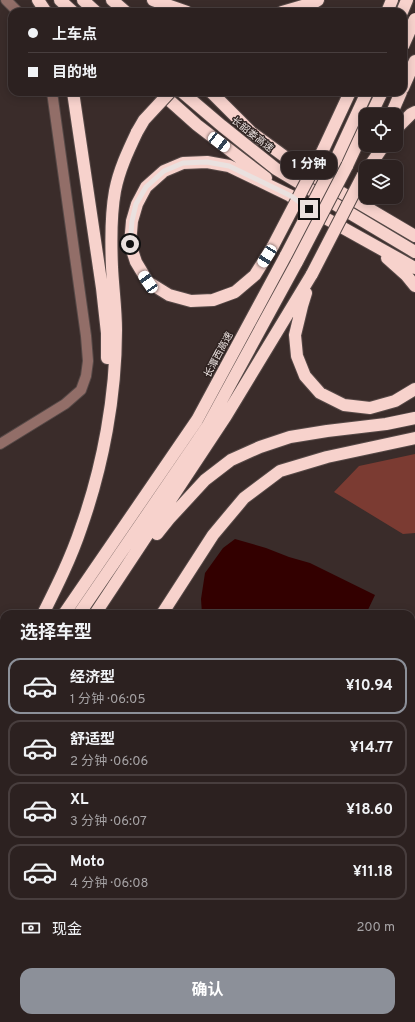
<!DOCTYPE html>
<html lang="zh">
<meta charset="utf-8">
<style>
body{margin:0;font-family:Overpass,"Noto Sans SC",sans-serif;background:#342929;color:#f1f3f6;height:100vh;display:flex;flex-direction:column;font-size:15px;white-space:nowrap}
*{box-sizing:border-box;margin:0}
p{font-size:13px;color:#a6a3a5}
.icon{flex:none;width:22px;height:22px;fill:none;stroke:currentColor;stroke-width:2;stroke-linecap:round;stroke-linejoin:round}
.map{position:relative;flex:1;overflow:hidden}
.sheet{position:absolute;left:0px;top:610px;width:415px;height:412px;display:flex;flex-direction:column;background:#2c2120;border-radius:12px 12px 0 0;box-shadow:0 2px 10px #0003,0 0 0 1px #483e3e}
.sheet>*{flex:none}
.hud{position:absolute;left:8px;top:8px;width:399px;height:88px;border-radius:12px;box-shadow:0 2px 10px #0003,0 0 0 1px #483e3e;display:grid;align-content:center;height:88px;padding:0 20px;background:#2c2120}
.fabs{position:absolute;left:359px;top:108px;display:grid;gap:8px}
.fabs a{display:grid;place-items:center;width:44px;height:44px;border-radius:8px;background:#2c2120;box-shadow:0 2px 10px #0003,0 0 0 1px #483e3e;font-size:20px}
.end{position:absolute;width:18px;height:18px;margin:-9px;border:5px solid #eae1df;background:#111;box-shadow:0 0 0 2px #111}
.from{border-radius:50%}
.bubble{position:absolute;height:28px;border-radius:12px;background:#2c2120;box-shadow:0 2px 10px #0003,0 0 0 1px #483e3e;font-size:13px;font-weight:700;line-height:28px;text-align:center}
.car{position:absolute;width:12px;height:24px;margin:-12px -6px;border-radius:5px;box-shadow:0 0 3px 1px #0007;background:linear-gradient(#fff 24%,#345 0 40%,#fff 0 76%,#345 0 86%,#fff 0)}
.hud b{display:flex;align-items:center;gap:14px;height:38px;font-size:15px}
.hud b+b{border-top:1px solid #483e3e}
.hud i{width:10px;height:10px;background:#f1f3f6}
ul{padding:0;list-style:none}
li{display:flex;align-items:center;gap:12px;height:56px;margin:0 8px 6px;padding:0 12px;border:2px solid #483e3e;border-radius:12px}
li div{flex:1}
li b{display:block;font-size:15px}
li em{font-style:normal;font-weight:700}
li.current{border-color:#8c9099}
li>.icon{width:36px;height:36px;stroke-width:1.5}
h2{padding:0 20px;font-size:18px;line-height:48px}
.pay{display:flex;align-items:center;gap:10px;height:44px;padding:0 20px;font-size:15px}
.pay p{margin-inline-start:auto}
.primary-button{display:flex;gap:8px;margin-top:auto;padding:8px 20px}
.primary-button a{flex:1;height:46px;border-radius:12px;background:#8c9099;color:#fff;font-size:16px;font-weight:700;line-height:46px;text-align:center}
.map>svg:first-child{display:block}
.green{fill:#7b3b32}
.water{fill:#300}
.lines{fill:none;stroke-linecap:round;stroke-linejoin:round}
.minor-casing{stroke:#564947;stroke-width:12}
.highway-casing{stroke:#564947;stroke-width:14}
.minor{stroke:#926e68;stroke-width:10}
.highway{stroke:#f7d2cc;stroke-width:12}
.highway-bridge-casing{stroke:#564947;stroke-width:14;stroke-linecap:butt}
.highway-bridge{stroke:#f7d2cc;stroke-width:12}
.route{stroke:#eae1df;stroke-width:5}
.labels{text-anchor:middle;dominant-baseline:central;stroke-width:3;stroke-linejoin:round;paint-order:stroke}
.street-label{font-size:10px;fill:#eae1df;stroke:#2f2321}
</style>
<div class="map">
<svg width="415" height="1022" viewBox="0 0 415 1022">
<rect width="100%" height="100%" fill="#3a2c2a"/>
<path class="green" d="M 415,454 L 415,533 L 403,534 L 334,492 L 359,466 Z
M 411,768 L 415,768 L 415,1022 L 198,1022 L 198,1018 L 411,1018 Z"/>
<path class="water" d="M 235,539 L 266,548 L 289,557 L 310,563 L 375,595 L 366,614 L 202,614 L 201,599 L 205,573 L 223,548 Z"/>
<g class="lines">
<g class="minor-casing">
<path id="minor" d="M 6,0 L 18,12
M 0,444 L 65,404 L 81,390 L 86,376 L 88,361 L 86,336 L 52,92
M 0,646 L 4,649
M 0,655 L 4,657"/>
</g>
<g class="highway-casing">
<path id="highway" d="M 38,0 L 46,12
M 60,0 L 73,12
M 83,0 L 96,12
M 112,0 L 126,12
M 153,0 L 187,12
M 282,12 L 313,3 L 318,0
M 387,12 L 392,0
M 402,12 L 407,0
M 403,88 L 415,61
M 73,92 L 102,288 L 107,333 L 107,358
M 160,92 L 197,125 L 266,178
M 182,92 L 222,126 L 276,169 L 415,252
M 211,92 L 251,132 L 303,170 L 415,236
M 371,115 L 382,92
M 391,115 L 401,92
M 396,129 L 411,114 L 415,112
M 323,150 L 350,92
M 336,159 L 367,92
M 347,166 L 366,125
M 369,167 L 384,145
M 289,195 L 309,209 L 415,268
M 273,246 L 255,275 L 235,292 L 213,300 L 191,301 L 169,295 L 148,282 L 136,262 L 130,244 L 132,221 L 137,204 L 146,187 L 164,171 L 183,163 L 207,162 L 229,166 L 291,196
M 387,258 L 406,275 L 415,286
M 306,293 L 302,306 L 295,335 L 297,356 L 305,376 L 320,393 L 344,405 L 370,408 L 395,401 L 415,389
M 157,534 L 169,519 L 205,480 L 231,460 L 260,447 L 290,437 L 327,431 L 386,424 L 415,418
M 43,614 C 57,586 71,558 81,528 C 103,466 116,396 116,330 C 116,309 113,288 112,267 C 111,244 111,213 115,191 C 119,170 128,151 137,132
M 64,614 L 197,420 L 286,255
M 79,614 L 207,427 L 297,262
M 95,614 L 226,416 L 312,274
M 162,614 L 213,535 L 244,498 L 280,471 L 327,457 L 415,438
M 0,690 L 4,683
M 0,706 L 4,700
M 0,729 L 4,724
M 0,745 L 4,740"/>
</g>
<use href="#minor" class="minor"/>
<use href="#highway" class="highway"/>
<g class="highway-bridge-casing">
<path id="highway-bridge" d="M 403,46 L 415,19
M 137,132 L 144,120 L 170,92
M 273,246 L 323,150
M 286,255 L 336,159
M 297,262 L 347,166
M 312,274 L 363,175"/>
</g>
<use href="#highway-bridge" class="highway-bridge"/>
</g>
<g class="lines">
<path class="route" d="M 130,244 L 132,221 L 136,204 L 146,187 L 164,171 L 183,163 L 207,162 L 229,166 L 291,196 L 309,209"/>
</g>
<g class="labels">
<g class="street-label">
<text transform="translate(252 135) rotate(38)">长韶娄高速</text>
<text transform="translate(219 355) rotate(-62)">长潭西高速</text>
</g>
</g>
</svg>
<div class="fabs">
<a><svg class="icon" aria-label="locate" viewBox="0 0 24 24"><circle cx="12" cy="12" r="6"/><path d="M12 2v4M12 18v4M2 12h4M18 12h4"/></svg></a>
<a><svg class="icon" aria-label="layers" viewBox="0 0 24 24"><path d="M12 4l9 5-9 5-9-5zM3 14l9 5 9-5"/></svg></a>
</div>
<i class="end from" style="left:130px;top:244px"></i>
<i class="end" style="left:309px;top:209px"></i>
<div class="bubble" style="left:281px;top:151px;width:56px">1 分钟</div>
<i class="car" style="left:219px;top:142px;rotate:128deg"></i>
<i class="car" style="left:267px;top:256px;rotate:212deg"></i>
<i class="car" style="left:148px;top:282px;rotate:326deg"></i>
<div class="hud">
<b><i class="from"></i>上车点</b>
<b><i></i>目的地</b>
</div>
<section class="sheet">
<h2>选择车型</h2>
<ul>
<li class="current"><svg class="icon" aria-label="car" viewBox="0 0 24 24"><path d="M5 17H2v-5l4-1 3-4h7l3 4 3 1v5h-3M9 17h6M6 11h13"/><circle cx="7" cy="17" r="2"/><circle cx="17" cy="17" r="2"/></svg><div><b>经济型</b><p>1 分钟 · 06:05</p></div><em>¥10.94</em></li>
<li><svg class="icon" aria-label="car" viewBox="0 0 24 24"><path d="M5 17H2v-5l4-1 3-4h7l3 4 3 1v5h-3M9 17h6M6 11h13"/><circle cx="7" cy="17" r="2"/><circle cx="17" cy="17" r="2"/></svg><div><b>舒适型</b><p>2 分钟 · 06:06</p></div><em>¥14.77</em></li>
<li><svg class="icon" aria-label="car" viewBox="0 0 24 24"><path d="M5 17H2v-5l4-1 3-4h7l3 4 3 1v5h-3M9 17h6M6 11h13"/><circle cx="7" cy="17" r="2"/><circle cx="17" cy="17" r="2"/></svg><div><b>XL</b><p>3 分钟 · 06:07</p></div><em>¥18.60</em></li>
<li><svg class="icon" aria-label="car" viewBox="0 0 24 24"><path d="M5 17H2v-5l4-1 3-4h7l3 4 3 1v5h-3M9 17h6M6 11h13"/><circle cx="7" cy="17" r="2"/><circle cx="17" cy="17" r="2"/></svg><div><b>Moto</b><p>4 分钟 · 06:08</p></div><em>¥11.18</em></li>
</ul>
<div class="pay"><svg class="icon" aria-label="cash" viewBox="0 0 24 24"><path d="M3 7h18v10H3z"/><circle cx="12" cy="12" r="2"/></svg>现金<p>200 m</p></div>
<div class="primary-button"><a>确认</a></div>
</section>
</div>
